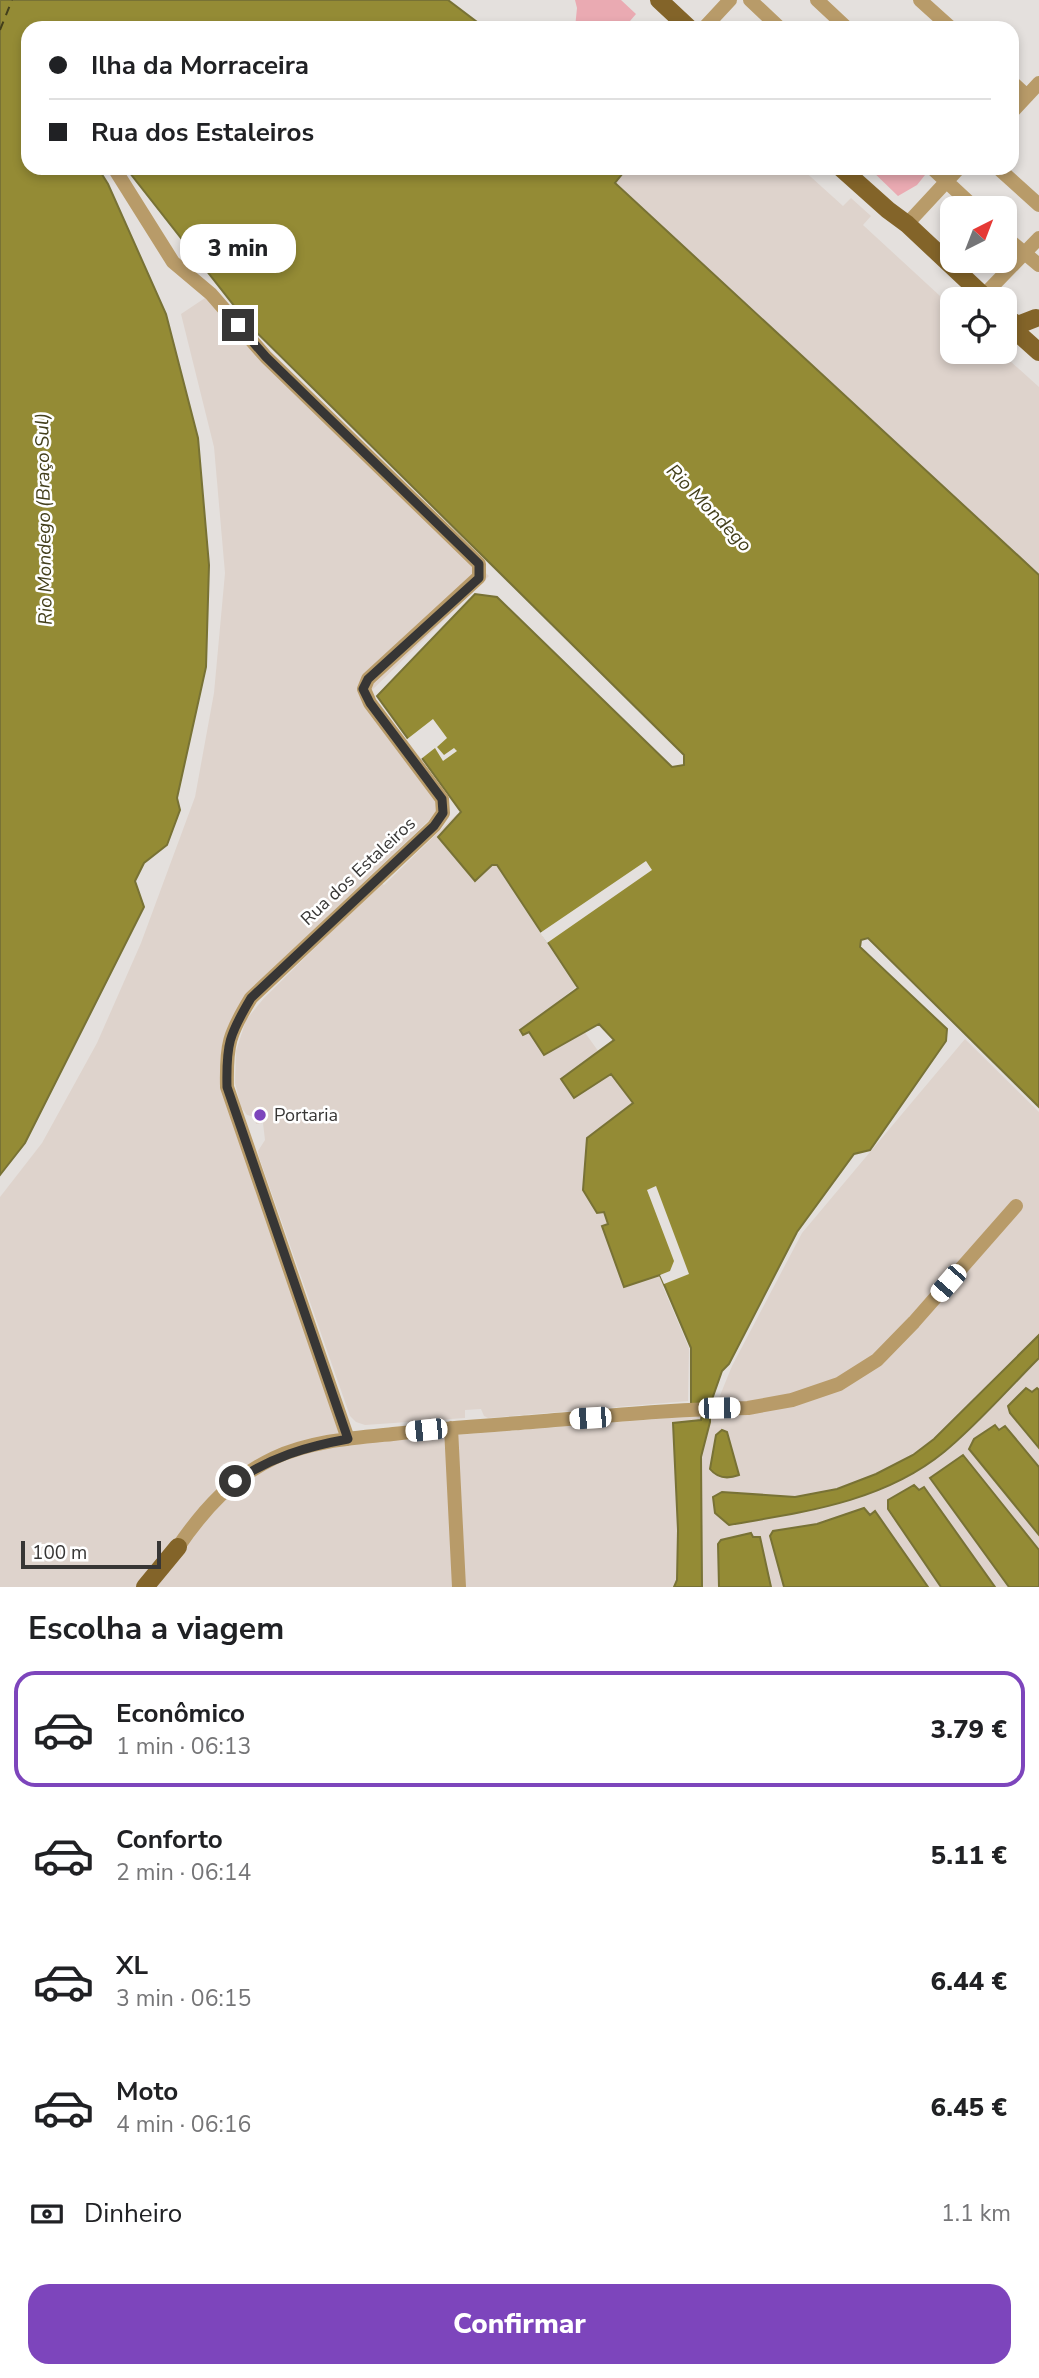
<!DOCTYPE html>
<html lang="pt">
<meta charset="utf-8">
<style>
body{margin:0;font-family:"Nunito Sans",sans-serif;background:#f2f2f2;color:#202124;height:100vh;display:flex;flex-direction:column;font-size:26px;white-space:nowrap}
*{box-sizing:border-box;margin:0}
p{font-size:23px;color:#757577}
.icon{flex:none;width:38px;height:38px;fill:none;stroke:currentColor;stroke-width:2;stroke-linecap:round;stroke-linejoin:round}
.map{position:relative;height:1587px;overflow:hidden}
.side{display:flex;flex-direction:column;background:#fff;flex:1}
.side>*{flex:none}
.banner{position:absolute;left:21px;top:21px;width:998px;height:154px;border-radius:21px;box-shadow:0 4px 10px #0003;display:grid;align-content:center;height:154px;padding:0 28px;background:#fff}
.needle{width:46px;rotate:42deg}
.controls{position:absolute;left:940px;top:196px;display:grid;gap:14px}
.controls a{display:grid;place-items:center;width:77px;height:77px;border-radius:14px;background:#fff;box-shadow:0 4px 10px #0003;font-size:35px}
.scale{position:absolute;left:21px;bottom:18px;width:140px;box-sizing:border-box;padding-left:7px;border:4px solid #373635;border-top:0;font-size:19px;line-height:24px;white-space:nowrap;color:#373635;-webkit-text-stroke:5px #fff;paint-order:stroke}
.end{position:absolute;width:32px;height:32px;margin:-16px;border:9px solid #373635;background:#fff;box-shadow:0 0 0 4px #fff}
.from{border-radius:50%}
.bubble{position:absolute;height:49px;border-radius:21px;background:#fff;box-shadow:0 4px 10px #0003;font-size:23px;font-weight:800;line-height:49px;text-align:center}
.car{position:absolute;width:21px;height:42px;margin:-21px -10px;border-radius:9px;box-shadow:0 0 5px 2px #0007;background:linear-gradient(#fff 24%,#345 0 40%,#fff 0 76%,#345 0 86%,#fff 0)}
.banner b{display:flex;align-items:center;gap:24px;height:66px;font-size:26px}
.banner b+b{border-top:2px solid #e0e0e0}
.banner i{width:18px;height:18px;background:#202124}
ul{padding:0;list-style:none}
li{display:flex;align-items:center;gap:21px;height:116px;margin:0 14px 10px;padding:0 14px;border:4px solid transparent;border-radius:21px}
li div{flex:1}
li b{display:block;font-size:26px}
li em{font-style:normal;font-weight:800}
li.active{border-color:#7d45bc}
li>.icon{width:63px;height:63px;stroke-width:1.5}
h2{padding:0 28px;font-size:32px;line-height:84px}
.pay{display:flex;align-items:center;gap:18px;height:77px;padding:0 28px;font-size:26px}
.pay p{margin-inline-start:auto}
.primary-button{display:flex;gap:14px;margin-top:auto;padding:14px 28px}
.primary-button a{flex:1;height:80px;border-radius:21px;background:#7d45bc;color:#fff;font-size:28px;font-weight:800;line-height:80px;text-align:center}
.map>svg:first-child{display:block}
.built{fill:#ded3cc}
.green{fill:#eaaab2}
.water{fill:#948b35;stroke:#787235;stroke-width:2}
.pier{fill:#e4e0dd}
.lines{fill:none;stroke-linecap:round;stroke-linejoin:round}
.ferry{stroke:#433f1b;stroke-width:2;stroke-dasharray:9 7;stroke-linecap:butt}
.minor{stroke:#b89b69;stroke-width:14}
.major{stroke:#836429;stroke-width:18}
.route{stroke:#373635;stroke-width:9}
.poi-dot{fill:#7d45bc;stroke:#fff;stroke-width:2.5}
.labels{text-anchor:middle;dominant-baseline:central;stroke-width:5;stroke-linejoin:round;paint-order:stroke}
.street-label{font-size:18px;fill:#373635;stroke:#fff}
.poi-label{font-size:18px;fill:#373635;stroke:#fff;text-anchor:start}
.water-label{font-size:19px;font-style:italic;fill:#433f1b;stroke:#fff}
</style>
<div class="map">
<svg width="1039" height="1587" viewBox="0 0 1039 1587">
<rect width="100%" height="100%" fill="#e4e0dd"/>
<path class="built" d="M 627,168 L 801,168 L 843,206 L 851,198 L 871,216 L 863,225 L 952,307 L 952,352 L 1000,352 L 1039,387 L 1039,575 L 614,183 Z
M 208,296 L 262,360 L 489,576 L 370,692 L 448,802 L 246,994 L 227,1028 L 221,1058 L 345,1444 L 718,1414 L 719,1398 L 732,1366 L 802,1233 L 965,1039 L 1039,1112 L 1039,1587 L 0,1587 L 0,1197 L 42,1143 L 97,1043 L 141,943 L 195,797 L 214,693 L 225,573 L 214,447 L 181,314 Z
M 457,814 L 496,865 L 576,987 L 561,999 L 636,1104 L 711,1268 L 663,1287 L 689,1348 L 688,1401 L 488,1418 L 484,1416 L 481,1409 L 465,1410 L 465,1418 L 365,1425 L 356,1422 L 350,1416 L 259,1157 L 258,1151 L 265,1140 L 263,1123 L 256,1124 L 255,1117 L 247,1115 L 241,1107 L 235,1083 L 236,1051 L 246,1020 L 264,998 L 381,883 L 384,885 Z"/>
<path class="green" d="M 575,0 L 621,0 L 636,14 L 624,28 L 575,28 L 577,8 Z
M 869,168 L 918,168 L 925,175 L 917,185 L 898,196 Z"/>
<path class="water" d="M 0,0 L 448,0 L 485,28 L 28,28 L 28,168 L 98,168 L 108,184 L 166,314 L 198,438 L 209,565 L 206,667 L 177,798 L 180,810 L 167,845 L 144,863 L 135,881 L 144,907 L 25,1143 L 0,1175 Z
M 126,168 L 627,168 L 615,183 L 1039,575 L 1039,1107 L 868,938 L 861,940 L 860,947 L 947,1029 L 946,1041 L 870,1150 L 854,1154 L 797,1232 L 729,1364 L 722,1371 L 710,1405 L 710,1422 L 701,1457 L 702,1587 L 674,1587 L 677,1580 L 678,1530 L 673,1423 L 701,1420 L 703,1407 L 691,1407 L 691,1348 L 660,1275 L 624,1287 L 602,1226 L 608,1224 L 604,1212 L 597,1213 L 583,1190 L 587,1138 L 633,1103 L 611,1074 L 574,1098 L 561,1079 L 614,1040 L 599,1024 L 544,1055 L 529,1032 L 523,1035 L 520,1030 L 578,988 L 497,865 L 492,865 L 475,881 L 438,837 L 461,812 L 377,696 L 475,594 L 497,597 L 672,767 L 684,765 L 684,755 L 250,326 Z
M 1039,1335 L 1039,1358 C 1009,1388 977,1425 944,1452 C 883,1502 804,1512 729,1525 L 715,1513 L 713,1497 L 722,1492 L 795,1497 L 837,1489 L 876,1474 L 913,1455 L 934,1439 Z
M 1026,1388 L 1032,1392 L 1037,1388 L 1039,1390 L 1039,1448 L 1010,1413 L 1008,1406 Z
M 995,1425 L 999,1430 L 1005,1426 L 1039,1467 L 1039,1535 L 969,1449 L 974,1439 Z
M 722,1430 L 727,1432 L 739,1475 C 728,1479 718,1479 710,1469 L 716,1435 Z
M 963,1455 L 1039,1550 L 1039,1587 L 1009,1587 L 930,1478 Z
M 914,1485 L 919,1490 L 924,1487 L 995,1587 L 941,1587 L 888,1509 L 888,1500 Z
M 864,1508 L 870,1515 L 875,1511 L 928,1587 L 784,1587 L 770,1536 L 773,1531 L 817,1524 Z
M 751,1533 L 753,1537 L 760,1537 L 771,1587 L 719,1587 L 718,1544 L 721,1540 Z"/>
<path class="pier" d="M 433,719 L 447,738 L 437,747 L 444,755 L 454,748 L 457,751 L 443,761 L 435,748 L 421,759 L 406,740 Z
M 646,861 L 652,870 L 547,943 L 540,933 Z
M 656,1186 L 689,1274 L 664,1284 L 660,1275 L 670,1271 L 674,1261 L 647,1190 Z"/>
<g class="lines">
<path class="ferry" d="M 0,30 L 12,0"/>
<path class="minor" d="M 750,0 L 780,28
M 817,0 L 847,28
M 920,0 L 951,28
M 704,28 L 730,0
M 1012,82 L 1027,96
M 1012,112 L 1039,83
M 114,168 L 173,262 L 211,294 L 266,357 L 479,564 L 479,577 L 368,679 L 364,689 L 370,703 L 442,799 L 443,813 L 434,826 L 251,998 C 229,1034 226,1044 227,1087 L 348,1439
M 932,168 L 975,208
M 998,168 L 1039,205
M 907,224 L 959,168
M 1004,236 L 1039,265
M 983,296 L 1039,238
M 451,1428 L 459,1587
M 178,1547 C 204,1509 232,1478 274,1458 C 311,1441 353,1438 393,1434 C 435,1429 478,1426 520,1423 C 596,1417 672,1409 748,1408 L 792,1400 L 839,1384 L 877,1360 L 914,1322 L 1016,1206"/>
<path class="major" d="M 659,0 L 689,28
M 841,168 L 888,210 L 907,224 L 987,299
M 1004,316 L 1021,336 L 1039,352
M 1010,320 L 1018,325 L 1036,318
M 145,1587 L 178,1547"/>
</g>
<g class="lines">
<path class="route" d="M 235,1481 C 273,1457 304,1447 348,1439 L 227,1087 C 226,1044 229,1035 251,998 L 434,826 L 443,813 L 442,799 L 370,703 L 363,689 L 368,679 L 479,578 L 479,564 L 266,357 L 238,325"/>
</g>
<circle class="poi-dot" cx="260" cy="1115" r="7"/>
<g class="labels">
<g class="street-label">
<text transform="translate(358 871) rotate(-43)">Rua dos Estaleiros</text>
</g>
<g class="poi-label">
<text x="274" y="1115">Portaria</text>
</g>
<g class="water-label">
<text transform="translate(709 508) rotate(46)">Rio Mondego</text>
<text transform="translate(44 519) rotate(-91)">Rio Mondego (Braço Sul)</text>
</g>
</g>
</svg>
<div class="controls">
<a><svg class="needle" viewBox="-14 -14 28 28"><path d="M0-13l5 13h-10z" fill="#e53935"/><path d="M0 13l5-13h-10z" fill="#757577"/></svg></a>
<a><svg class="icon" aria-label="locate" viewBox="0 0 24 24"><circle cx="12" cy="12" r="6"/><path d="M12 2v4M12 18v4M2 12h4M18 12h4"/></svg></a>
</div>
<div class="scale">100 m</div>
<i class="end from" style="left:235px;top:1481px"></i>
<i class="end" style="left:238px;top:325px"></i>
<div class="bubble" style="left:180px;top:224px;width:116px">3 min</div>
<i class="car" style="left:948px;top:1283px;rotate:221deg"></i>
<i class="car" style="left:719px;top:1408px;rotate:89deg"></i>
<i class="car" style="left:590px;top:1418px;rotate:266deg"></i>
<i class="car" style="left:426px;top:1430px;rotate:264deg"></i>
<div class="banner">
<b><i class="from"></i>Ilha da Morraceira</b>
<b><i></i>Rua dos Estaleiros</b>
</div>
</div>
<section class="side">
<h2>Escolha a viagem</h2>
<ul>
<li class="active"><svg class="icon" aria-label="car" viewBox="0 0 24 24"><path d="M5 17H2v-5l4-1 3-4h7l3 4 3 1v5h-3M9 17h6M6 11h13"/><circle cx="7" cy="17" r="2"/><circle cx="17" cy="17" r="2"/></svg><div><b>Econômico</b><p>1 min · 06:13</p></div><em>3.79 €</em></li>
<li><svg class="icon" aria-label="car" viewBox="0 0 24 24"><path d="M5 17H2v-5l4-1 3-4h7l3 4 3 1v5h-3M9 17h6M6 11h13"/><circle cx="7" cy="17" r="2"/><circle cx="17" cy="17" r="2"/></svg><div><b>Conforto</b><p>2 min · 06:14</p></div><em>5.11 €</em></li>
<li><svg class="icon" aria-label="car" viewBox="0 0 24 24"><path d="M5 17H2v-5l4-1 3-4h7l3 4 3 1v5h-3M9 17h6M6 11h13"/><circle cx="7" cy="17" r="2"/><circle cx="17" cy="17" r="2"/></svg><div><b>XL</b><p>3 min · 06:15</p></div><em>6.44 €</em></li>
<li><svg class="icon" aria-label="car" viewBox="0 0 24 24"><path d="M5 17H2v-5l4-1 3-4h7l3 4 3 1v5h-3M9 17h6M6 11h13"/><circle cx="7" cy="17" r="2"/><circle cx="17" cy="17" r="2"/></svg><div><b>Moto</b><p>4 min · 06:16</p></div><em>6.45 €</em></li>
</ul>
<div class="pay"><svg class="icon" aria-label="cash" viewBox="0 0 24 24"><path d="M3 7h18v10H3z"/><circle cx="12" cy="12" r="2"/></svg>Dinheiro<p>1.1 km</p></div>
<div class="primary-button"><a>Confirmar</a></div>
</section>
